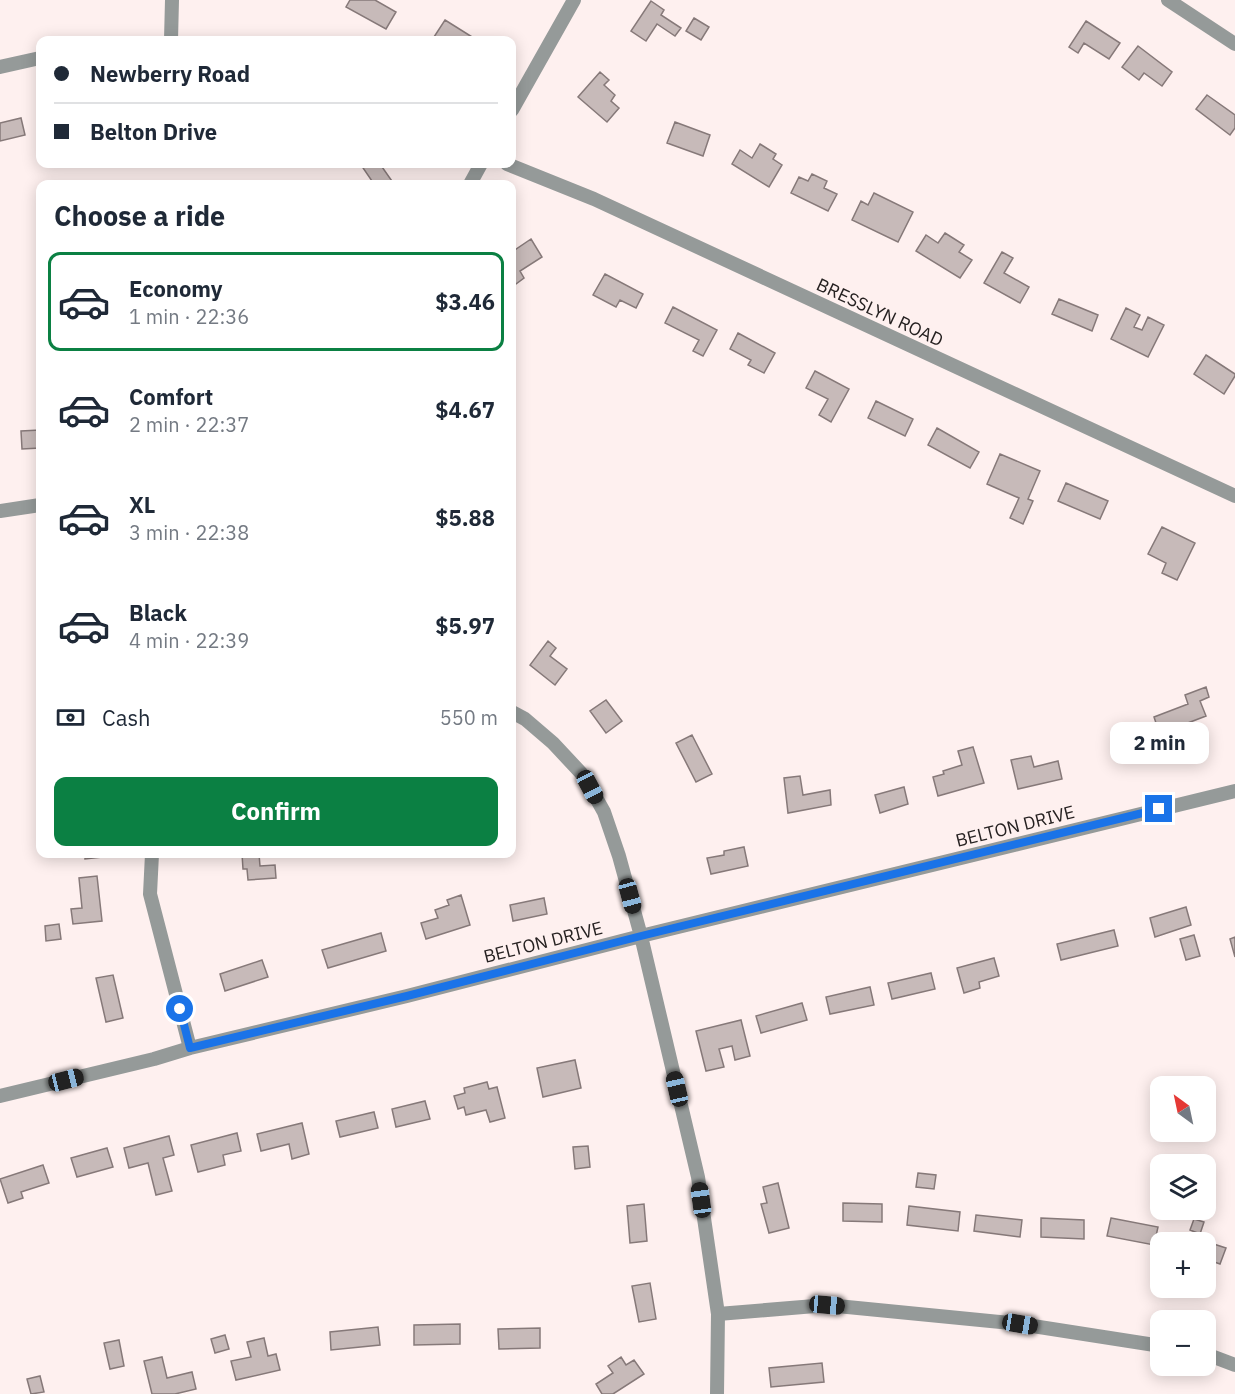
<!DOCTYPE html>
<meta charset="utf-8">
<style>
body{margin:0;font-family:"IBM Plex Sans",sans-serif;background:#f6f6f7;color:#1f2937;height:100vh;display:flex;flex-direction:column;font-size:22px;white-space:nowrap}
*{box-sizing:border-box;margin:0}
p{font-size:20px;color:#747a83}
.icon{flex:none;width:33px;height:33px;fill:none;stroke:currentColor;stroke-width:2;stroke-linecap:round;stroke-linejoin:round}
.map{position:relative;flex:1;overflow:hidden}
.details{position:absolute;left:36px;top:180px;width:480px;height:678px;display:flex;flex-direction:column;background:#fff;border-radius:12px;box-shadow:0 3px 15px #0003}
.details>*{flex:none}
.hud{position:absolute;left:36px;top:36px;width:480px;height:132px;border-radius:12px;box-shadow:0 3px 15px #0003;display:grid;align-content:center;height:132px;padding:0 18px;background:#fff}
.needle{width:39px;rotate:327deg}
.controls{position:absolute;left:1150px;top:1076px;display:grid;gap:12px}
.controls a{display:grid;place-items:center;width:66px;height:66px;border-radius:12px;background:#fff;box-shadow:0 3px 15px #0003;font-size:30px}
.end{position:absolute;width:27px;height:27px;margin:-14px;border:8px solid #1a73e8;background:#fff;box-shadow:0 0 0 3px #fff}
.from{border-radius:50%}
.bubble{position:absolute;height:42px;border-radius:12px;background:#fff;box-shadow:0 3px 15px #0003;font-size:20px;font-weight:700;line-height:42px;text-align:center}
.car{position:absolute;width:18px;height:36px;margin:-18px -9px;border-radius:8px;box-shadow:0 0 4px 2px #0007;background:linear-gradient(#222 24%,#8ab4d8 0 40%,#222 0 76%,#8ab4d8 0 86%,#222 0)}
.hud b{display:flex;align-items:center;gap:21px;height:57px;font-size:22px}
.hud b+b{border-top:2px solid #e0e1e3}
.hud i{width:15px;height:15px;background:#1f2937}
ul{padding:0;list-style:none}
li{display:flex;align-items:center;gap:18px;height:99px;margin:0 12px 9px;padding:0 6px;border:3px solid transparent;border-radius:12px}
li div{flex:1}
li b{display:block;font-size:22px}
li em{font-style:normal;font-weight:700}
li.active{border-color:#0b8043}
li>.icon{width:54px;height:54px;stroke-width:1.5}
h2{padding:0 18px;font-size:27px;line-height:72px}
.pay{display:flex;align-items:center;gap:15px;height:66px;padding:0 18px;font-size:22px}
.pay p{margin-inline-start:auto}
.action{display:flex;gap:12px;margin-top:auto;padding:12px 18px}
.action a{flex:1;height:69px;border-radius:12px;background:#0b8043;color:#fff;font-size:24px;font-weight:700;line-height:69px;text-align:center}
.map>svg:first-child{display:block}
.building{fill:#c7bab9;stroke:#867979;stroke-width:1.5}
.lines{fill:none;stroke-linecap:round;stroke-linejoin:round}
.minor{stroke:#959a99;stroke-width:14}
.route{stroke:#1a73e8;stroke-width:8}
.labels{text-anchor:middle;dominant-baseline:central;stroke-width:6;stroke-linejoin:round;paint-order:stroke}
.street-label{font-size:18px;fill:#262121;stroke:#fef0ef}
</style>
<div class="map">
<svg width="1235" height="1394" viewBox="0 0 1235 1394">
<rect width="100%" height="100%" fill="#fef0ef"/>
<path class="building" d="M 350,0 L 375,0 L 396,12 L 386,29 L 346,7 Z
M 651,1 L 664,10 L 661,15 L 681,28 L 675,36 L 657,24 L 646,41 L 631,31 Z
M 694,18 L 709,27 L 701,40 L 686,31 Z
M 445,20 L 477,40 L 432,40 Z
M 1086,21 L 1120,43 L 1109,59 L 1084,43 L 1078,53 L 1069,47 Z
M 1138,46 L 1172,72 L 1162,86 L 1144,73 L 1139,80 L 1122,67 Z
M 600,72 L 609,80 L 604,85 L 615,95 L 611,101 L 619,108 L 607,122 L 578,97 Z
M 1207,95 L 1235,115 L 1235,128 L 1230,135 L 1196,109 Z
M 21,118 L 25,135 L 0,141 L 0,123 Z
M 675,122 L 710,135 L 703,156 L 667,143 Z
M 760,144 L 776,154 L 773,159 L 782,165 L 769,187 L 732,164 L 740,150 L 752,158 Z
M 364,164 L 380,164 L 394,184 L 374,184 L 361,165 Z
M 812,174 L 827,181 L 824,188 L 837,194 L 828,211 L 791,193 L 799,177 L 808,181 Z
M 874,193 L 913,212 L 898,242 L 852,220 L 861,201 L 868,205 Z
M 945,233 L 964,245 L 959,252 L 972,260 L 960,278 L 916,251 L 926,235 L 938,243 Z
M 531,239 L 542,257 L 520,271 L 524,278 L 516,284 L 512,278 L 512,252 Z
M 1002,252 L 1013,258 L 1004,273 L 1029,287 L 1020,303 L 984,283 Z
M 605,274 L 643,294 L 636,308 L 620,300 L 616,307 L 593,295 Z
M 1059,299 L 1098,315 L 1092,331 L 1052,314 Z
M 673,307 L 717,330 L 703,356 L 693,351 L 699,340 L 665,323 Z
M 1126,308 L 1140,315 L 1134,327 L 1142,330 L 1148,317 L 1164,325 L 1148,357 L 1111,339 Z
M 738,333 L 775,353 L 764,373 L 748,365 L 751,360 L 730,349 Z
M 1206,355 L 1235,374 L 1235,376 L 1224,394 L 1194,374 Z
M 815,371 L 849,389 L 831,422 L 819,415 L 828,399 L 806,388 Z
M 876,401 L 913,419 L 905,436 L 868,418 Z
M 937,428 L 979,452 L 970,468 L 928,445 Z
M 40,430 L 40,448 L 22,449 L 21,431 Z
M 1000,454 L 1040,471 L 1028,499 L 1033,501 L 1023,524 L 1010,518 L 1019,498 L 987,484 Z
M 1066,483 L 1108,501 L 1100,519 L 1058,501 Z
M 1162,527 L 1195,543 L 1177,580 L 1162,573 L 1166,563 L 1148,554 Z
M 548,641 L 556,648 L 550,656 L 567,669 L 555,685 L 530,665 Z
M 1206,687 L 1209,697 L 1200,701 L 1206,716 L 1146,739 L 1142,728 L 1156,723 L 1154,717 L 1188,704 L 1185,695 Z
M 606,700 L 622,721 L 606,733 L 590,711 Z
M 692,735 L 712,774 L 696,782 L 676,743 Z
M 973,747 L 984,783 L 938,796 L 933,777 L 944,774 L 943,771 L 962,765 L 958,751 Z
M 1031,756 L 1034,767 L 1058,761 L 1062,779 L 1018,789 L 1011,760 Z
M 800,776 L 803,795 L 830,790 L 831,805 L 788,813 L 784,778 Z
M 904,787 L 908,804 L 880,813 L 875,795 Z
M 744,847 L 748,866 L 711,874 L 707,858 L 724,855 L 724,851 Z
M 85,854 L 102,854 L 102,857 L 85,859 Z
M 242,854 L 259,854 L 260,866 L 275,865 L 276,878 L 248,880 L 247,869 L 243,869 Z
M 97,876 L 102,921 L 73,924 L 71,909 L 82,908 L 79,878 Z
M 461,895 L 470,925 L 426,939 L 421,923 L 438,918 L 435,910 L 449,905 L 447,900 Z
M 544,898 L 547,914 L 513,921 L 510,905 Z
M 1186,907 L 1191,925 L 1155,937 L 1150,918 Z
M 59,924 L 61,939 L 46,941 L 45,926 Z
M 1114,930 L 1118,946 L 1061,960 L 1057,944 Z
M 381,933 L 386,951 L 328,968 L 322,950 Z
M 1194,935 L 1200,956 L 1186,960 L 1180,939 Z
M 1235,937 L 1235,957 L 1230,939 Z
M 994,958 L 999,976 L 979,982 L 980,988 L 964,993 L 957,968 Z
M 262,960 L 268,977 L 225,991 L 220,974 Z
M 931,973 L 935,989 L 892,999 L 888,983 Z
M 113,975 L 123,1018 L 106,1022 L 96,978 Z
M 870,987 L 874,1005 L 830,1014 L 826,997 Z
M 802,1003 L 807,1020 L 761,1033 L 756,1016 Z
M 741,1020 L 750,1056 L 735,1060 L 732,1046 L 719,1049 L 724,1067 L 706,1071 L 696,1031 Z
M 575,1060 L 581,1088 L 543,1097 L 537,1068 Z
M 487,1082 L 489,1089 L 497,1087 L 505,1118 L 490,1122 L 486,1110 L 466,1115 L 464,1107 L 458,1109 L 454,1096 L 465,1093 L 464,1088 Z
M 425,1101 L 430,1119 L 396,1127 L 392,1109 Z
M 374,1112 L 378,1128 L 340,1137 L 336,1121 Z
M 302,1123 L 309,1154 L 292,1159 L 289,1144 L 261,1151 L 257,1134 Z
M 237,1133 L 241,1151 L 223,1155 L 225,1165 L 198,1172 L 191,1145 Z
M 169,1136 L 174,1155 L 163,1158 L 172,1191 L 156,1195 L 148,1163 L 129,1168 L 124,1148 Z
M 588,1146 L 590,1167 L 575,1169 L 573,1147 Z
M 107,1148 L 113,1167 L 77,1177 L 71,1158 Z
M 43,1165 L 49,1183 L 21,1192 L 23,1198 L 8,1203 L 0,1179 Z
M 918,1173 L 936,1175 L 934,1189 L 916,1187 Z
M 778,1183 L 789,1228 L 769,1233 L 761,1204 L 767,1203 L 763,1187 Z
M 843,1203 L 882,1204 L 882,1222 L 843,1221 Z
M 644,1204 L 647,1241 L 630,1243 L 627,1206 Z
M 909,1206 L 960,1212 L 958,1231 L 907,1225 Z
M 976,1215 L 1022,1220 L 1020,1237 L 974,1231 Z
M 1041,1218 L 1084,1220 L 1084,1239 L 1041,1237 Z
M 1111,1218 L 1158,1227 L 1154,1245 L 1107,1236 Z
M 1194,1219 L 1204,1222 L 1200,1234 L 1190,1230 Z
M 1186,1235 L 1226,1248 L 1220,1264 L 1206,1259 L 1206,1242 L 1183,1242 Z
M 650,1283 L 656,1319 L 639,1322 L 632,1286 Z
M 460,1324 L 460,1344 L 414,1345 L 414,1325 Z
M 378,1327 L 380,1345 L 331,1350 L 330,1332 Z
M 540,1328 L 540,1348 L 499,1349 L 498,1329 Z
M 225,1335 L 229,1349 L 215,1353 L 211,1339 Z
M 264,1338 L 268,1356 L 276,1354 L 280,1370 L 236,1380 L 231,1361 L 251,1357 L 247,1342 Z
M 119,1340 L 124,1366 L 110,1369 L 104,1343 Z
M 162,1357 L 167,1378 L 192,1372 L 196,1389 L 175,1394 L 152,1394 L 144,1361 Z
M 621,1357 L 626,1365 L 634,1360 L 644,1374 L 613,1394 L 602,1394 L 596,1384 L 613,1373 L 608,1366 Z
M 822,1363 L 824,1382 L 771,1387 L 769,1368 Z
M 40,1376 L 44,1392 L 31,1394 L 27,1379 Z"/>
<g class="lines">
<path class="minor" d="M 1168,0 L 1235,44
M 171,40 L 172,0
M 0,67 L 40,58
M 512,110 L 574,0
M 507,164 L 594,199 L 1235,496
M 470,184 L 481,164
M 0,511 L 40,505
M 512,712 L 525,719 L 553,743 L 581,773 L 590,787 L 604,812 L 619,856 L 641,936 L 698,1177 L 718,1314 L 717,1394
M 152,854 L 150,894 L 190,1048
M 0,1096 L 154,1059 L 190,1048 L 407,996 L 641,936 L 1235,791
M 718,1314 L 827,1305 L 1020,1324 L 1161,1346
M 1206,1354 L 1235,1365"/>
</g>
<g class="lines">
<path class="route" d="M 180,1009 L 190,1048 L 407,996 L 641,936 L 1159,809"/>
</g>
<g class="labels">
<g class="street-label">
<text transform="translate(880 312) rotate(25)">BRESSLYN ROAD</text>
<text transform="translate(1015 826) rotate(-14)">BELTON DRIVE</text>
<text transform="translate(543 942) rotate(-14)">BELTON DRIVE</text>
</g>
</g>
</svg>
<div class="controls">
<a><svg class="needle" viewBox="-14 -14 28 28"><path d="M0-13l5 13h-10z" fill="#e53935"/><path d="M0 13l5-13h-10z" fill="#747a83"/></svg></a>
<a><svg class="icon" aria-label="layers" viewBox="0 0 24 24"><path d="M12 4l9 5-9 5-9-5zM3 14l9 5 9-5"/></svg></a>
<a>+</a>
<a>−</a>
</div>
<i class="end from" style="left:180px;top:1009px"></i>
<i class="end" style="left:1159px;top:809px"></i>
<div class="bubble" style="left:1110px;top:722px;width:99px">2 min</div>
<i class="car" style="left:590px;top:787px;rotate:152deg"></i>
<i class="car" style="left:630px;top:896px;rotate:165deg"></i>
<i class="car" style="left:66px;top:1080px;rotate:76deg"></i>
<i class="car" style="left:677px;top:1089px;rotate:347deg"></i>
<i class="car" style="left:701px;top:1200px;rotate:352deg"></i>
<i class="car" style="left:827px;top:1305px;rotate:95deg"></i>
<i class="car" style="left:1020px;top:1324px;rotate:99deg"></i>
<div class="hud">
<b><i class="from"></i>Newberry Road</b>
<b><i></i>Belton Drive</b>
</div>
<section class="details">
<h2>Choose a ride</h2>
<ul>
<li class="active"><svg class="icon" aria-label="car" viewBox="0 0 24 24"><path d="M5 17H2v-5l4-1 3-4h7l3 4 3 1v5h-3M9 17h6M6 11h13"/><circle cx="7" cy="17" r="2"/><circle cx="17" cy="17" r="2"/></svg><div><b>Economy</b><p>1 min · 22:36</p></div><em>$3.46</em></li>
<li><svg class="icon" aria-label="car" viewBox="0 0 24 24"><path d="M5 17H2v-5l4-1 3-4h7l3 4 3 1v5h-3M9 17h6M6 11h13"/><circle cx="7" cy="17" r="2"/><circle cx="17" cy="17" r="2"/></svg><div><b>Comfort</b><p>2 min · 22:37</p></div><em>$4.67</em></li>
<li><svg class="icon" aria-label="car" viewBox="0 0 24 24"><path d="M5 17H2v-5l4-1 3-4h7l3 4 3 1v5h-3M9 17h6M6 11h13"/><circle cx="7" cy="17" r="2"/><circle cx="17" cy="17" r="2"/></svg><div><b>XL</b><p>3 min · 22:38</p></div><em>$5.88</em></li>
<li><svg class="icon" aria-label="car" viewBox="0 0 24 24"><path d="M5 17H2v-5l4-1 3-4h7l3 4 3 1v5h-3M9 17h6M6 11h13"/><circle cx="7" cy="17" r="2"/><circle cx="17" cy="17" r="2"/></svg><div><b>Black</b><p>4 min · 22:39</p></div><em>$5.97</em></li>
</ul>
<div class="pay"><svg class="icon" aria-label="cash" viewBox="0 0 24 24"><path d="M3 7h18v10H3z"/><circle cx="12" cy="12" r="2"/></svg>Cash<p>550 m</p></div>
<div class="action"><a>Confirm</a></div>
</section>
</div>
